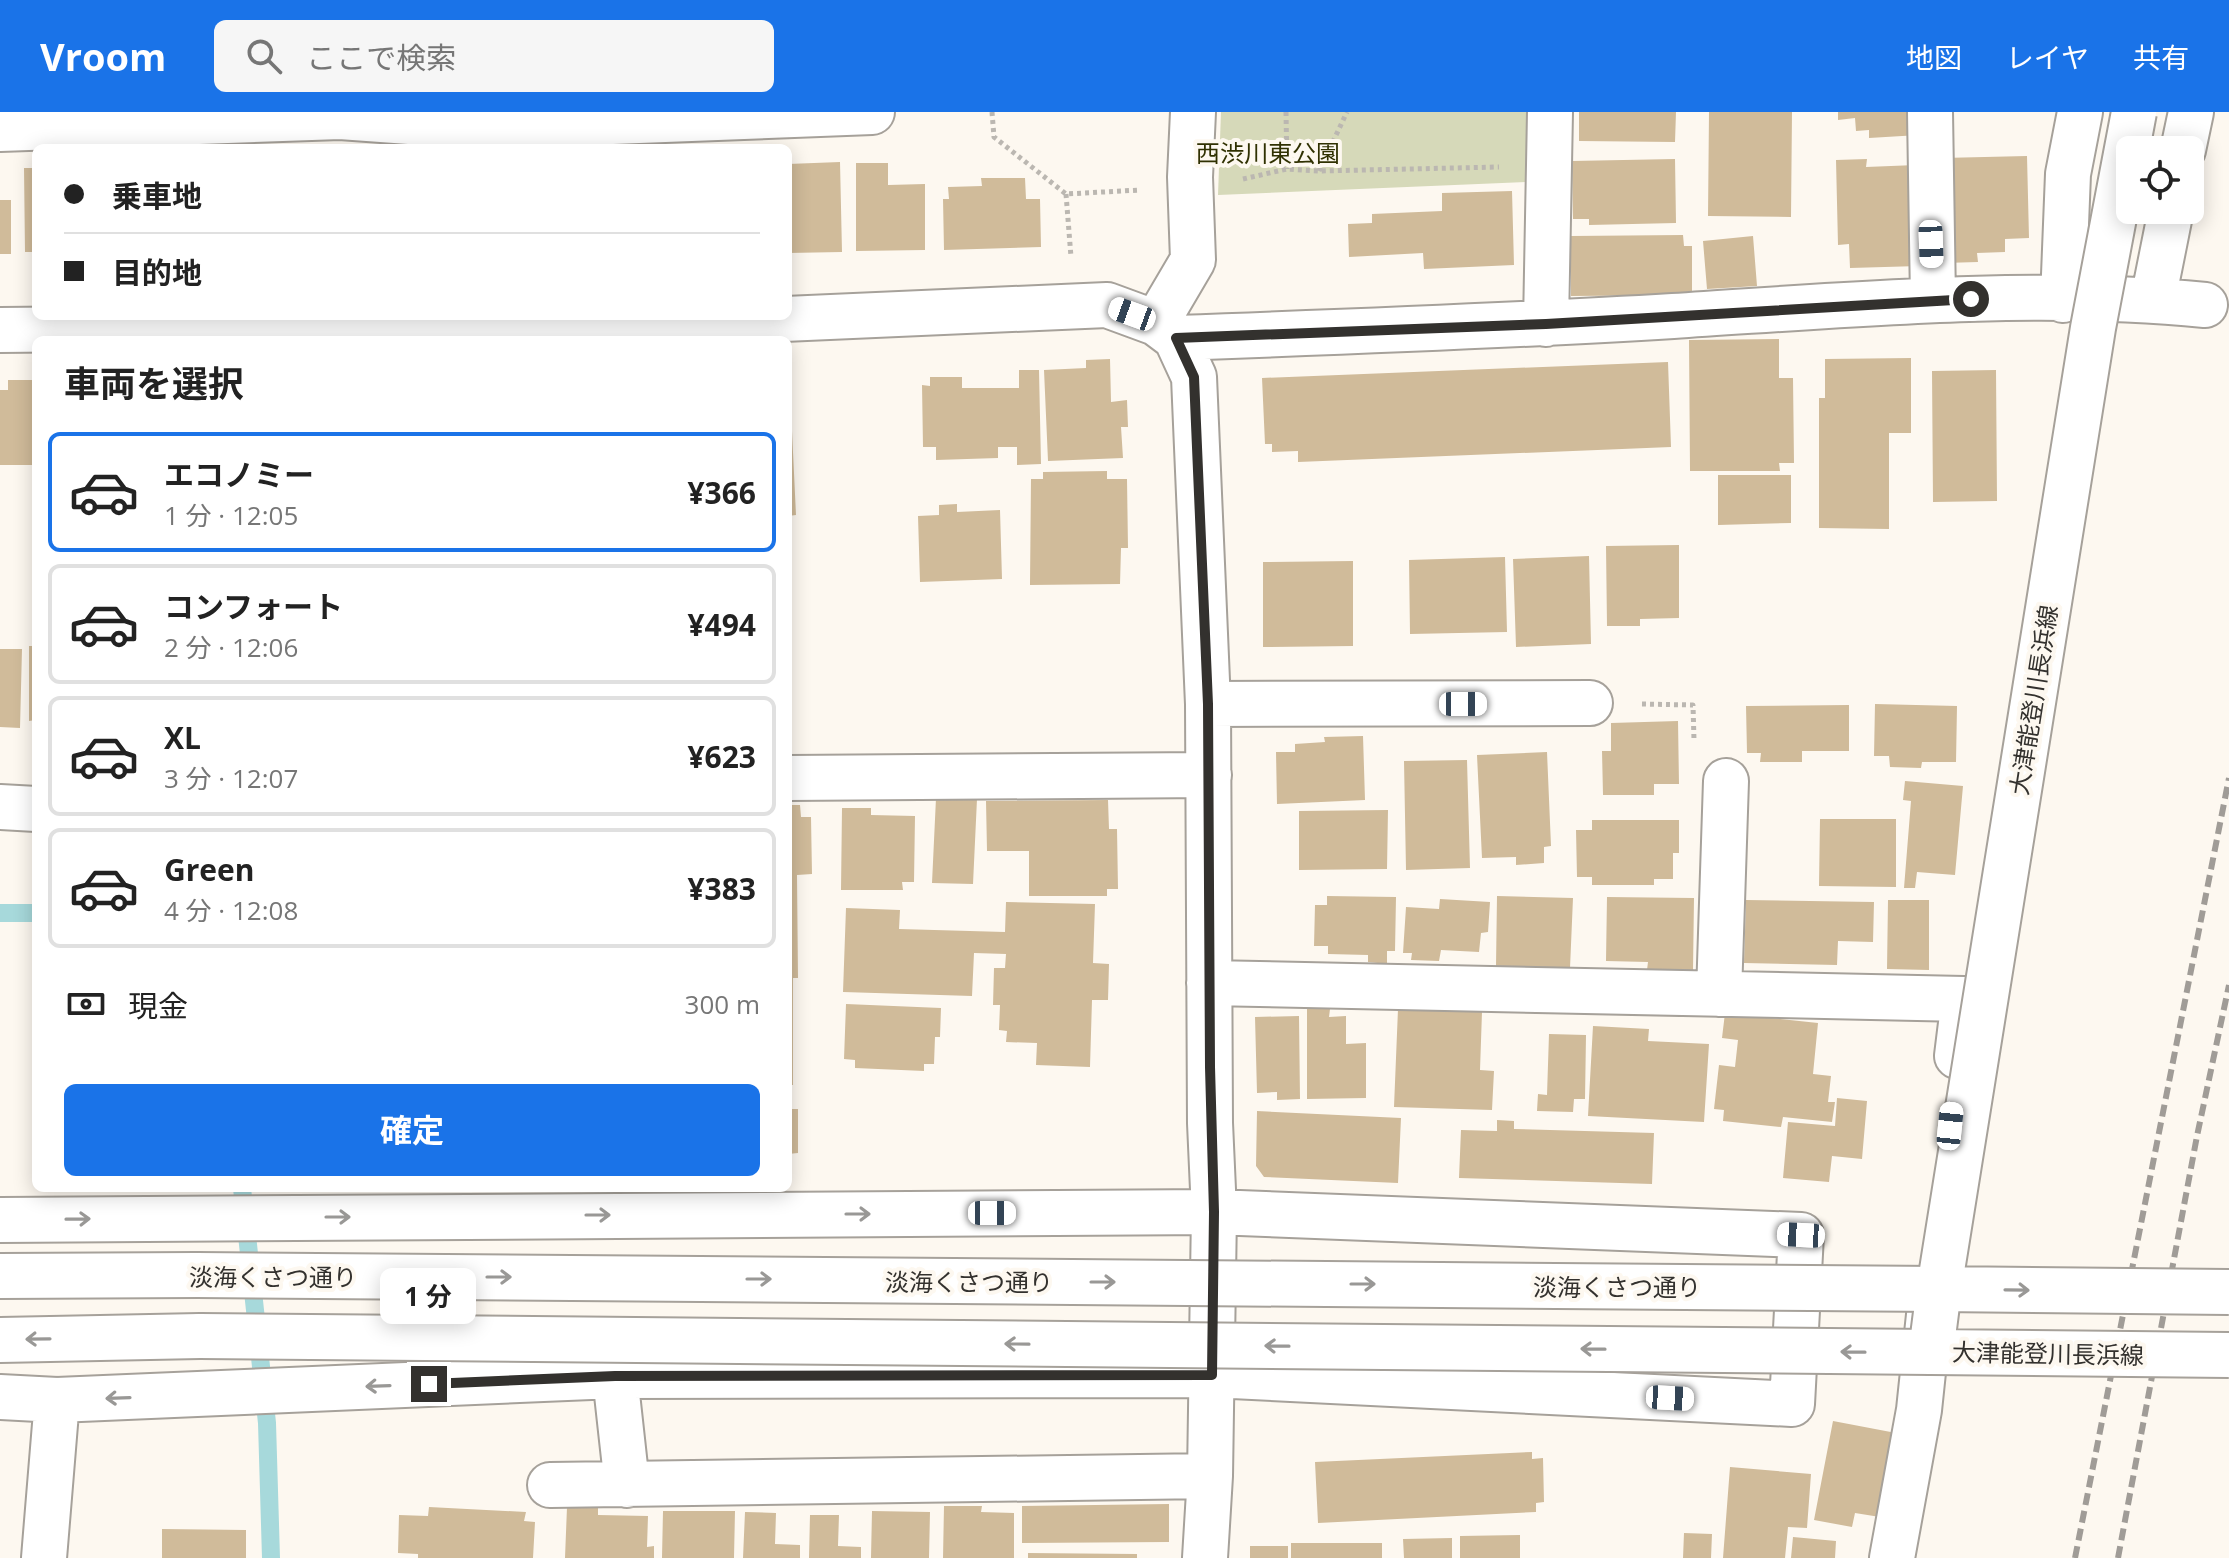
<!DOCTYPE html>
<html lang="ja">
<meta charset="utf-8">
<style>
body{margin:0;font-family:"Open Sans","Noto Sans JP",sans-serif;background:#f6f6f6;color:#222;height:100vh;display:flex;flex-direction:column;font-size:30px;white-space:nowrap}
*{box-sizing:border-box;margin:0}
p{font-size:26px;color:#767676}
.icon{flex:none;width:44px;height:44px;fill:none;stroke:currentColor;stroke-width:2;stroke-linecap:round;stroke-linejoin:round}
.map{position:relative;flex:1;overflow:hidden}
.sheet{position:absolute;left:32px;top:224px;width:760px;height:856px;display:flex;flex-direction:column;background:#fff;border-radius:12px;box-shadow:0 4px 20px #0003}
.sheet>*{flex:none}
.banner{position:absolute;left:32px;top:32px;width:760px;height:176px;border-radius:12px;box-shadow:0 4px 20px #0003;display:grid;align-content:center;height:176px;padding:0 32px;background:#fff}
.buttons{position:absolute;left:2116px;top:24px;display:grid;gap:16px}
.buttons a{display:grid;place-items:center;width:88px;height:88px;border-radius:12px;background:#fff;box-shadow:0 4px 20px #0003;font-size:40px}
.end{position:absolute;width:36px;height:36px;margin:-18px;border:10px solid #33312e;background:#fff;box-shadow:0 0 0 4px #fff}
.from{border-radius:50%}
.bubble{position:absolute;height:56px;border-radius:12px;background:#fff;box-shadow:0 4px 20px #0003;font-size:26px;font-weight:700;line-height:56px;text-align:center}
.car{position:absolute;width:24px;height:48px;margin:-24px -12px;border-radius:10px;box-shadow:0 0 6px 2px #0007;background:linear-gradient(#fff 24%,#345 0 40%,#fff 0 76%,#345 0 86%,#fff 0)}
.banner b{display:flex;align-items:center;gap:28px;height:76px;font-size:30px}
.banner b+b{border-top:2px solid #e0e0e0}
.banner i{width:20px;height:20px;background:#222}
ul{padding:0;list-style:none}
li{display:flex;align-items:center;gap:24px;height:120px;margin:0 16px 12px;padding:0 16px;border:4px solid #e0e0e0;border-radius:12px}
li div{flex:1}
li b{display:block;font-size:30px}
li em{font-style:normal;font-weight:700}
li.on{border-color:#1a73e8}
li>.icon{width:72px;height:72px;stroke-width:1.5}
h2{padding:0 32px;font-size:36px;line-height:96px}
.pay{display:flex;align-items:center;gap:20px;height:88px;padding:0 32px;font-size:30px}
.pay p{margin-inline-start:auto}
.button{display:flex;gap:16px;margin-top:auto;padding:16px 32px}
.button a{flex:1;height:92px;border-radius:12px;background:#1a73e8;color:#fff;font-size:32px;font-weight:700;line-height:92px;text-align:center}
header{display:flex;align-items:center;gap:48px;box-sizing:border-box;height:112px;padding:0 40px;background:#1a73e8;color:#fff}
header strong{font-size:38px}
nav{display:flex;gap:44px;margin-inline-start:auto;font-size:28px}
.search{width:560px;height:72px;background:#f6f6f6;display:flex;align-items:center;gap:20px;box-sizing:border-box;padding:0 28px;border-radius:12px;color:#767676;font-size:30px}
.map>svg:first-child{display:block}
.green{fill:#d6d9b9}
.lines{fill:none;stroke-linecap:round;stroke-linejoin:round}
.stream{stroke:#a7d9db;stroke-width:18}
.building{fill:#d0bb9a}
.minor-casing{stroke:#a6a19a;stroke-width:48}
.path{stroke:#bbb7b1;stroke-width:5;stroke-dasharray:4 4;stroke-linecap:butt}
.minor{stroke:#fff;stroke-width:44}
.rail{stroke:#a09c97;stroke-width:6;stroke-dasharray:12 6;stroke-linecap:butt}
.minor-bridge-casing{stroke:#a6a19a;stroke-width:48;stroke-linecap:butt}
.major-bridge-casing{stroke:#a6a19a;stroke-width:48;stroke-linecap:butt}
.minor-bridge{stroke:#fff;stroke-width:44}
.major-bridge{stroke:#fff;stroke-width:44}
.oneway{stroke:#999896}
.route{stroke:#33312e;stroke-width:10}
.labels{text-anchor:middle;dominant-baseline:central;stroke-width:8;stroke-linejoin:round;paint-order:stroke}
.park-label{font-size:24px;fill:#303102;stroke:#fdf8f0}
.street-label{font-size:24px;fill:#33312e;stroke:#fdf8f0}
</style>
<header>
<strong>Vroom</strong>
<div class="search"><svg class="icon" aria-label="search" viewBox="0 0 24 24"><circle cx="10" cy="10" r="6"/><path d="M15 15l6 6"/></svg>ここで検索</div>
<nav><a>地図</a><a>レイヤ</a><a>共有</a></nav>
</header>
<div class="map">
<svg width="2229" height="1446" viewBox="0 0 2229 1446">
<rect width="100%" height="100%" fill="#fdf8f0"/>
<path class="green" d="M 1221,0 L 1527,0 L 1526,70 L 1218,83 Z"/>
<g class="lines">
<path class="stream" d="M 0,801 L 36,801
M 242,1076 L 267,1311 L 271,1446"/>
</g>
<path class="building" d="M 1579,0 L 1676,0 L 1675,30 L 1579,29 Z
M 1709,0 L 1792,0 L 1791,105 L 1708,104 Z
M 1838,0 L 1918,0 L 1919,23 L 1869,26 L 1869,18 L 1856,19 L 1855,6 L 1838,8 Z
M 2027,44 L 2029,126 L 2005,127 L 2005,140 L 1977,141 L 1978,150 L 1944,151 L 1942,46 Z
M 1675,47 L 1676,111 L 1589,113 L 1589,107 L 1573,107 L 1572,49 Z
M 1867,47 L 1866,55 L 1916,53 L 1919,154 L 1850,156 L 1849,132 L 1838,133 L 1836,48 Z
M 840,50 L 842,140 L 788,141 L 788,52 Z
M 856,51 L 888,51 L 888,73 L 925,72 L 925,138 L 856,139 Z
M 24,56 L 36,56 L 36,140 L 25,140 Z
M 981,66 L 1025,66 L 1026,87 L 1040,87 L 1041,135 L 944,138 L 943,87 L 949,87 L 948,75 L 982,74 Z
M 1512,79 L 1514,153 L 1424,157 L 1423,141 L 1349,145 L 1348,112 L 1372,111 L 1372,102 L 1442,99 L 1442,81 Z
M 0,88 L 11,88 L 11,142 L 0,142 Z
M 1683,123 L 1684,134 L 1692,134 L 1692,183 L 1571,184 L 1571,124 Z
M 1753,124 L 1757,174 L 1707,177 L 1703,129 Z
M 1779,227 L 1779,266 L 1793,266 L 1794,351 L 1779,351 L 1780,359 L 1690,359 L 1689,228 Z
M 1911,246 L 1911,321 L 1889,321 L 1889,417 L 1819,416 L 1819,286 L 1825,286 L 1825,247 Z
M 1110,247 L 1111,290 L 1127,288 L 1128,315 L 1121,315 L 1123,346 L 1048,349 L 1044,258 L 1086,256 L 1086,248 Z
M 1668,250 L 1671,335 L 1298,350 L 1298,339 L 1272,340 L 1272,332 L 1265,332 L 1262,266 Z
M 1019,258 L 1039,258 L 1041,352 L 1017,353 L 1017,335 L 998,335 L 998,346 L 936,348 L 936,335 L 923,335 L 922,273 L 930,274 L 930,265 L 962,265 L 962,276 L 1019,276 Z
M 1996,258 L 1997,389 L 1933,390 L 1932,259 Z
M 8,268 L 36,268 L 36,353 L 0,353 L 0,278 L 8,278 Z
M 792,319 L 796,403 L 788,404 L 788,320 Z
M 1107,359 L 1107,367 L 1127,367 L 1128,436 L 1121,436 L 1120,472 L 1030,473 L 1031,367 L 1043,367 L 1043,360 Z
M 1718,363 L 1791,363 L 1791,411 L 1718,413 Z
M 957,392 L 957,400 L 1000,398 L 1002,467 L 920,470 L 918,404 L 939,403 L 939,393 Z
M 1679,433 L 1679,506 L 1640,507 L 1640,514 L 1607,514 L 1606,434 Z
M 1589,444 L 1591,532 L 1516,535 L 1513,447 Z
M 1505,445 L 1507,520 L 1410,522 L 1409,448 Z
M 1353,449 L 1353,534 L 1263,535 L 1263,450 Z
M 29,534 L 36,534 L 36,608 L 29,609 Z
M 0,537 L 22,537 L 20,616 L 0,615 Z
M 1875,592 L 1957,594 L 1956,650 L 1922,650 L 1921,656 L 1890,655 L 1889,644 L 1874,644 Z
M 1849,593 L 1849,639 L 1802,639 L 1802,650 L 1760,650 L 1761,641 L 1747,641 L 1746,594 Z
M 1678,609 L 1679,672 L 1654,672 L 1654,683 L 1603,683 L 1602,639 L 1611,639 L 1611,611 Z
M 1363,624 L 1365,688 L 1277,692 L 1276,640 L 1295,640 L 1295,632 L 1325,630 L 1324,625 Z
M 1547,640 L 1551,734 L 1544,735 L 1544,751 L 1516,753 L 1516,745 L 1482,746 L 1477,643 Z
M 1467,648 L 1470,756 L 1406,758 L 1404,649 Z
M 1905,669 L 1963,674 L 1955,763 L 1917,760 L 1915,776 L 1904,776 L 1911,689 L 1903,688 Z
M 936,686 L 977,687 L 973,772 L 932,771 Z
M 1108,688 L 1109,717 L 1117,717 L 1118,777 L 1107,777 L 1107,784 L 1029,784 L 1029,739 L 987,739 L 986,689 Z
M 788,693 L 800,693 L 801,705 L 811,705 L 812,762 L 797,763 L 798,866 L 793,866 L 793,973 L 788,973 Z
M 842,696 L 871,696 L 871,703 L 915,704 L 914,770 L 902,770 L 903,778 L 841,778 Z
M 1388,698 L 1387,757 L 1299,758 L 1299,699 Z
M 1820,707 L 1896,707 L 1896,775 L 1819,774 Z
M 1592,708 L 1679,708 L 1679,741 L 1673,741 L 1673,767 L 1654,767 L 1654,773 L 1592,773 L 1592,765 L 1577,765 L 1576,718 L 1592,718 Z
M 1327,784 L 1396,785 L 1395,839 L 1387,839 L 1387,852 L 1368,850 L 1368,843 L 1328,842 L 1328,834 L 1314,834 L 1315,793 L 1327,793 Z
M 1497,784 L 1573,786 L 1570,856 L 1496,854 Z
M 1607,785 L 1694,786 L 1693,858 L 1647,858 L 1648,850 L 1606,849 Z
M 1440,787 L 1490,790 L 1488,820 L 1481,821 L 1479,840 L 1441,838 L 1439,849 L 1411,848 L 1412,841 L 1403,841 L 1406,795 L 1439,797 Z
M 1746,788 L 1874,790 L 1873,830 L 1838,829 L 1837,853 L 1744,851 Z
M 1888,788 L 1929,788 L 1929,858 L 1887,857 Z
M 1006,790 L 1095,792 L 1093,851 L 1109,852 L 1108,888 L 1092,888 L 1090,955 L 1036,953 L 1037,931 L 1006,930 L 1007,919 L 999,918 L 1000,893 L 993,893 L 994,856 L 1005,856 L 1006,842 L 974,841 L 972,884 L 843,880 L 846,796 L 900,798 L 899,817 L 1005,820 Z
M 846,892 L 941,896 L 940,925 L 935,925 L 934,952 L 924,952 L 924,959 L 855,956 L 855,948 L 844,947 Z
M 1307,897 L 1330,897 L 1329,905 L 1346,904 L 1346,932 L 1366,931 L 1366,986 L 1307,987 Z
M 1398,897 L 1482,900 L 1480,958 L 1494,959 L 1492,998 L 1394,995 Z
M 1725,901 L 1818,911 L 1813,962 L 1831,964 L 1828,990 L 1835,990 L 1832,1010 L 1783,1005 L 1781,1015 L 1723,1009 L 1724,998 L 1714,997 L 1719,953 L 1735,955 L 1738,928 L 1722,926 Z
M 1299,904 L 1300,987 L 1277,988 L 1277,980 L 1257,981 L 1255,905 Z
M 1593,914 L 1649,917 L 1648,929 L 1709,932 L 1704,1010 L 1588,1004 Z
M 1549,922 L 1586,923 L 1585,987 L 1574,987 L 1573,1000 L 1537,999 L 1538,982 L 1547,983 Z
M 1837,986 L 1867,989 L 1862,1047 L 1832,1044 L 1829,1070 L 1783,1066 L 1788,1010 L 1835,1014 Z
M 788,997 L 798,997 L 798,1041 L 788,1042 Z
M 1257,999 L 1401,1006 L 1398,1071 L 1264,1065 L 1256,1054 Z
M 1497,1008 L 1514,1009 L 1514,1017 L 1654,1021 L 1652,1072 L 1459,1066 L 1461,1018 L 1497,1019 Z
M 1833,1309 L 1896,1321 L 1880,1405 L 1855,1401 L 1852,1415 L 1814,1408 Z
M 1532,1340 L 1532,1347 L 1543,1346 L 1544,1390 L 1536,1391 L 1536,1400 L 1318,1411 L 1315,1350 Z
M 1730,1355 L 1811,1362 L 1807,1416 L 1788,1415 L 1785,1446 L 1723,1446 Z
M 1169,1392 L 1169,1430 L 1022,1431 L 1022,1394 Z
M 944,1394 L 982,1394 L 981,1400 L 1014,1401 L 1014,1446 L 943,1446 Z
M 429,1395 L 526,1400 L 524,1409 L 535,1410 L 533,1446 L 418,1446 L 418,1442 L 398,1441 L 399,1403 L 428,1404 Z
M 567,1395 L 598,1396 L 598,1403 L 648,1404 L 647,1435 L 654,1434 L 654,1446 L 565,1446 Z
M 663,1399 L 735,1399 L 734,1446 L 662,1446 Z
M 872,1399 L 930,1400 L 929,1446 L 871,1446 Z
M 745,1400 L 776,1401 L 775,1432 L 800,1433 L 800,1446 L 743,1446 Z
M 810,1403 L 839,1403 L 838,1434 L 861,1435 L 861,1446 L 809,1446 Z
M 162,1417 L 246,1418 L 246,1446 L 162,1446 Z
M 1684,1421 L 1712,1422 L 1711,1446 L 1683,1446 Z
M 1520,1423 L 1520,1446 L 1460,1446 L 1460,1424 Z
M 1793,1425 L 1836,1429 L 1835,1446 L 1791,1446 Z
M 1452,1426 L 1452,1446 L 1404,1446 L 1403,1427 Z
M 1291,1431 L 1382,1431 L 1382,1446 L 1291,1446 Z
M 1250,1434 L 1288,1434 L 1288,1446 L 1250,1446 Z
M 1028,1441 L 1137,1442 L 1137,1446 L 1028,1446 Z"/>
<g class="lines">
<g class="minor-casing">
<path id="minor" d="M 1930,0 L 1933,188
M 0,17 L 340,5 L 479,15 L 872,0
M 2183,38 L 2191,0
M 2063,188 L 2068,62 L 2080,0
M 2153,188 L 2171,98
M 1156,211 L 1193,148 L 1190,65 L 1193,0
M 1546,212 L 1550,0
M 0,218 L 691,211 L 1107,193 L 1156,211 L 1176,226 L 1194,265 L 1208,592 L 1210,1011 L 1214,1100 L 1210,1364 L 1205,1446
M 1176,226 C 1342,220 1507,214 1673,204 C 1849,193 2028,176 2205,193
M 1208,592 L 1590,591
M 788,666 L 1209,663
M 0,695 L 36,697
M 1209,871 L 1964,887 L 1957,944
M 1719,882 L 1726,669
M 0,1108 L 1214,1100 L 1801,1123 L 1792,1292 L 1212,1263 L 615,1264 L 57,1288 L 0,1285
M 0,1164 L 197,1163
M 0,1228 L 200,1224
M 615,1264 L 627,1373
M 550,1373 L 1210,1364
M 44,1446 L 57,1288
M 1892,1446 L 1919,1298 L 1929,1203"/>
</g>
<path class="path" d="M 992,0 L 994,25 L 1066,82 L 1140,78
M 1286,0 L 1287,57
M 1319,59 L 1347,0
M 1243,67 L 1287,57 L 1319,59 L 1499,55
M 1066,82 L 1071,145
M 1642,592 L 1693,593 L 1694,628"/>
<use href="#minor" class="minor"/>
<path class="rail" d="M 2075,1446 L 2229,666
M 2118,1446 L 2197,1024 L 2229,873"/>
<g class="minor-bridge-casing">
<path id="minor-bridge" d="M 197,1163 L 1939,1177
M 200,1224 L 1931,1240"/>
</g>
<g class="major-bridge-casing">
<path id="major-bridge" d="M 2134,0 L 2093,216 L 1939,1177 L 1931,1240 L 2229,1243
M 1939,1177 L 2229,1180"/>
</g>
<use href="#minor-bridge" class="minor-bridge"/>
<use href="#major-bridge" class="major-bridge"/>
</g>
<defs><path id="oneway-shaft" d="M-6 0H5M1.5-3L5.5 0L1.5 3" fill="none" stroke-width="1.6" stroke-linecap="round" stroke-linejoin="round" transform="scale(2)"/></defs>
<g class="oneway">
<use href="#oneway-shaft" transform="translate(858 1102)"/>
<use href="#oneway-shaft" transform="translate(598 1103)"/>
<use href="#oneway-shaft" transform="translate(338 1105)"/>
<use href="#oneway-shaft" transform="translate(78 1107) rotate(-1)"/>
<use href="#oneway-shaft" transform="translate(499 1165)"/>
<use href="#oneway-shaft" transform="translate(759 1167)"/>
<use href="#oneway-shaft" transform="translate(1103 1170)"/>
<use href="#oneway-shaft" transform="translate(1363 1172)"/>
<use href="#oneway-shaft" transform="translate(2017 1178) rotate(1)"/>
<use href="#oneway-shaft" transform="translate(38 1227) rotate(179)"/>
<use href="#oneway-shaft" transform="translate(1017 1232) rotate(-179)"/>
<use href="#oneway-shaft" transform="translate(1277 1234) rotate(-179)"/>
<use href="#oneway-shaft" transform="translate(1593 1237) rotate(-179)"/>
<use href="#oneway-shaft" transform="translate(1853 1240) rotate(-179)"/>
<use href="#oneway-shaft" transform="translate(378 1274) rotate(178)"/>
<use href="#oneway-shaft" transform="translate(118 1286) rotate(178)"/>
</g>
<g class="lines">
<path class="route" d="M 429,1272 L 615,1264 L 1212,1263 L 1214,1100 L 1210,955 L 1208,592 L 1194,265 L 1176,226 L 1546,212 L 1971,187"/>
</g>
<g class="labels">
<g class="park-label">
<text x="1268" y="40">西渋川東公園</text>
</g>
<g class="street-label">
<text transform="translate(2033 588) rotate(-81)">大津能登川長浜線</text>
<text x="273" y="1164">淡海くさつ通り</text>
<text x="969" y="1169">淡海くさつ通り</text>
<text x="1617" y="1174">淡海くさつ通り</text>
<text transform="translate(2048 1241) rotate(1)">大津能登川長浜線</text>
</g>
</g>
</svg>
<div class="buttons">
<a><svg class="icon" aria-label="locate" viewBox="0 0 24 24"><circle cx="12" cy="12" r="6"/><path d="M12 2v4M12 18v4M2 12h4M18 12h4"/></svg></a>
</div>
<i class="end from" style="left:1971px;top:187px"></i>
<i class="end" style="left:429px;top:1272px"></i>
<div class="bubble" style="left:380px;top:1156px;width:96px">1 分</div>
<i class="car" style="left:1931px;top:132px;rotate:178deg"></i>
<i class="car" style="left:1132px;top:202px;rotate:290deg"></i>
<i class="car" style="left:1463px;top:592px;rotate:90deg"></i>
<i class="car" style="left:1950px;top:1014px;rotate:6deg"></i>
<i class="car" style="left:992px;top:1101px;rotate:90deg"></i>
<i class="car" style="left:1801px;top:1123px;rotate:273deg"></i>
<i class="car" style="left:1670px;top:1286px;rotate:93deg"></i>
<div class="banner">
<b><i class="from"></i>乗車地</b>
<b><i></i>目的地</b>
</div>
<section class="sheet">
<h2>車両を選択</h2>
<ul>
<li class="on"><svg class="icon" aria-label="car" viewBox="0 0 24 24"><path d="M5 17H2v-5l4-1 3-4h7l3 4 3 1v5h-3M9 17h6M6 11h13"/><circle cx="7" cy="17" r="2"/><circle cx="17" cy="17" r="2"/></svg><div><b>エコノミー</b><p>1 分 · 12:05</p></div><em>¥366</em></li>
<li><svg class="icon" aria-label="car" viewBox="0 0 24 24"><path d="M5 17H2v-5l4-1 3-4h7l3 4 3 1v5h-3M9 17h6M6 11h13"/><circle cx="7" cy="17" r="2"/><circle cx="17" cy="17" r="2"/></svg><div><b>コンフォート</b><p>2 分 · 12:06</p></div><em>¥494</em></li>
<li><svg class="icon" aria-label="car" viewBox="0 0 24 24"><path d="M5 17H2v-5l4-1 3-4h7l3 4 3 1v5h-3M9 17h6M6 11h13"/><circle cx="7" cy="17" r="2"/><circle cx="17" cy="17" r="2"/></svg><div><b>XL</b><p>3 分 · 12:07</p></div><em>¥623</em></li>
<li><svg class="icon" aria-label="car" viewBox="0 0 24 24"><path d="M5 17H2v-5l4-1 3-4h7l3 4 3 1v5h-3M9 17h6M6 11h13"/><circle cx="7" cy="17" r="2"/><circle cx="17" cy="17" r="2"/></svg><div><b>Green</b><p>4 分 · 12:08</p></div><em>¥383</em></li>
</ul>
<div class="pay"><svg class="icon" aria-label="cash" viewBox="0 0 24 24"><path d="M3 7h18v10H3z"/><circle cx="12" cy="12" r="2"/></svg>現金<p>300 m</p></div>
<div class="button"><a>確定</a></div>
</section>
</div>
